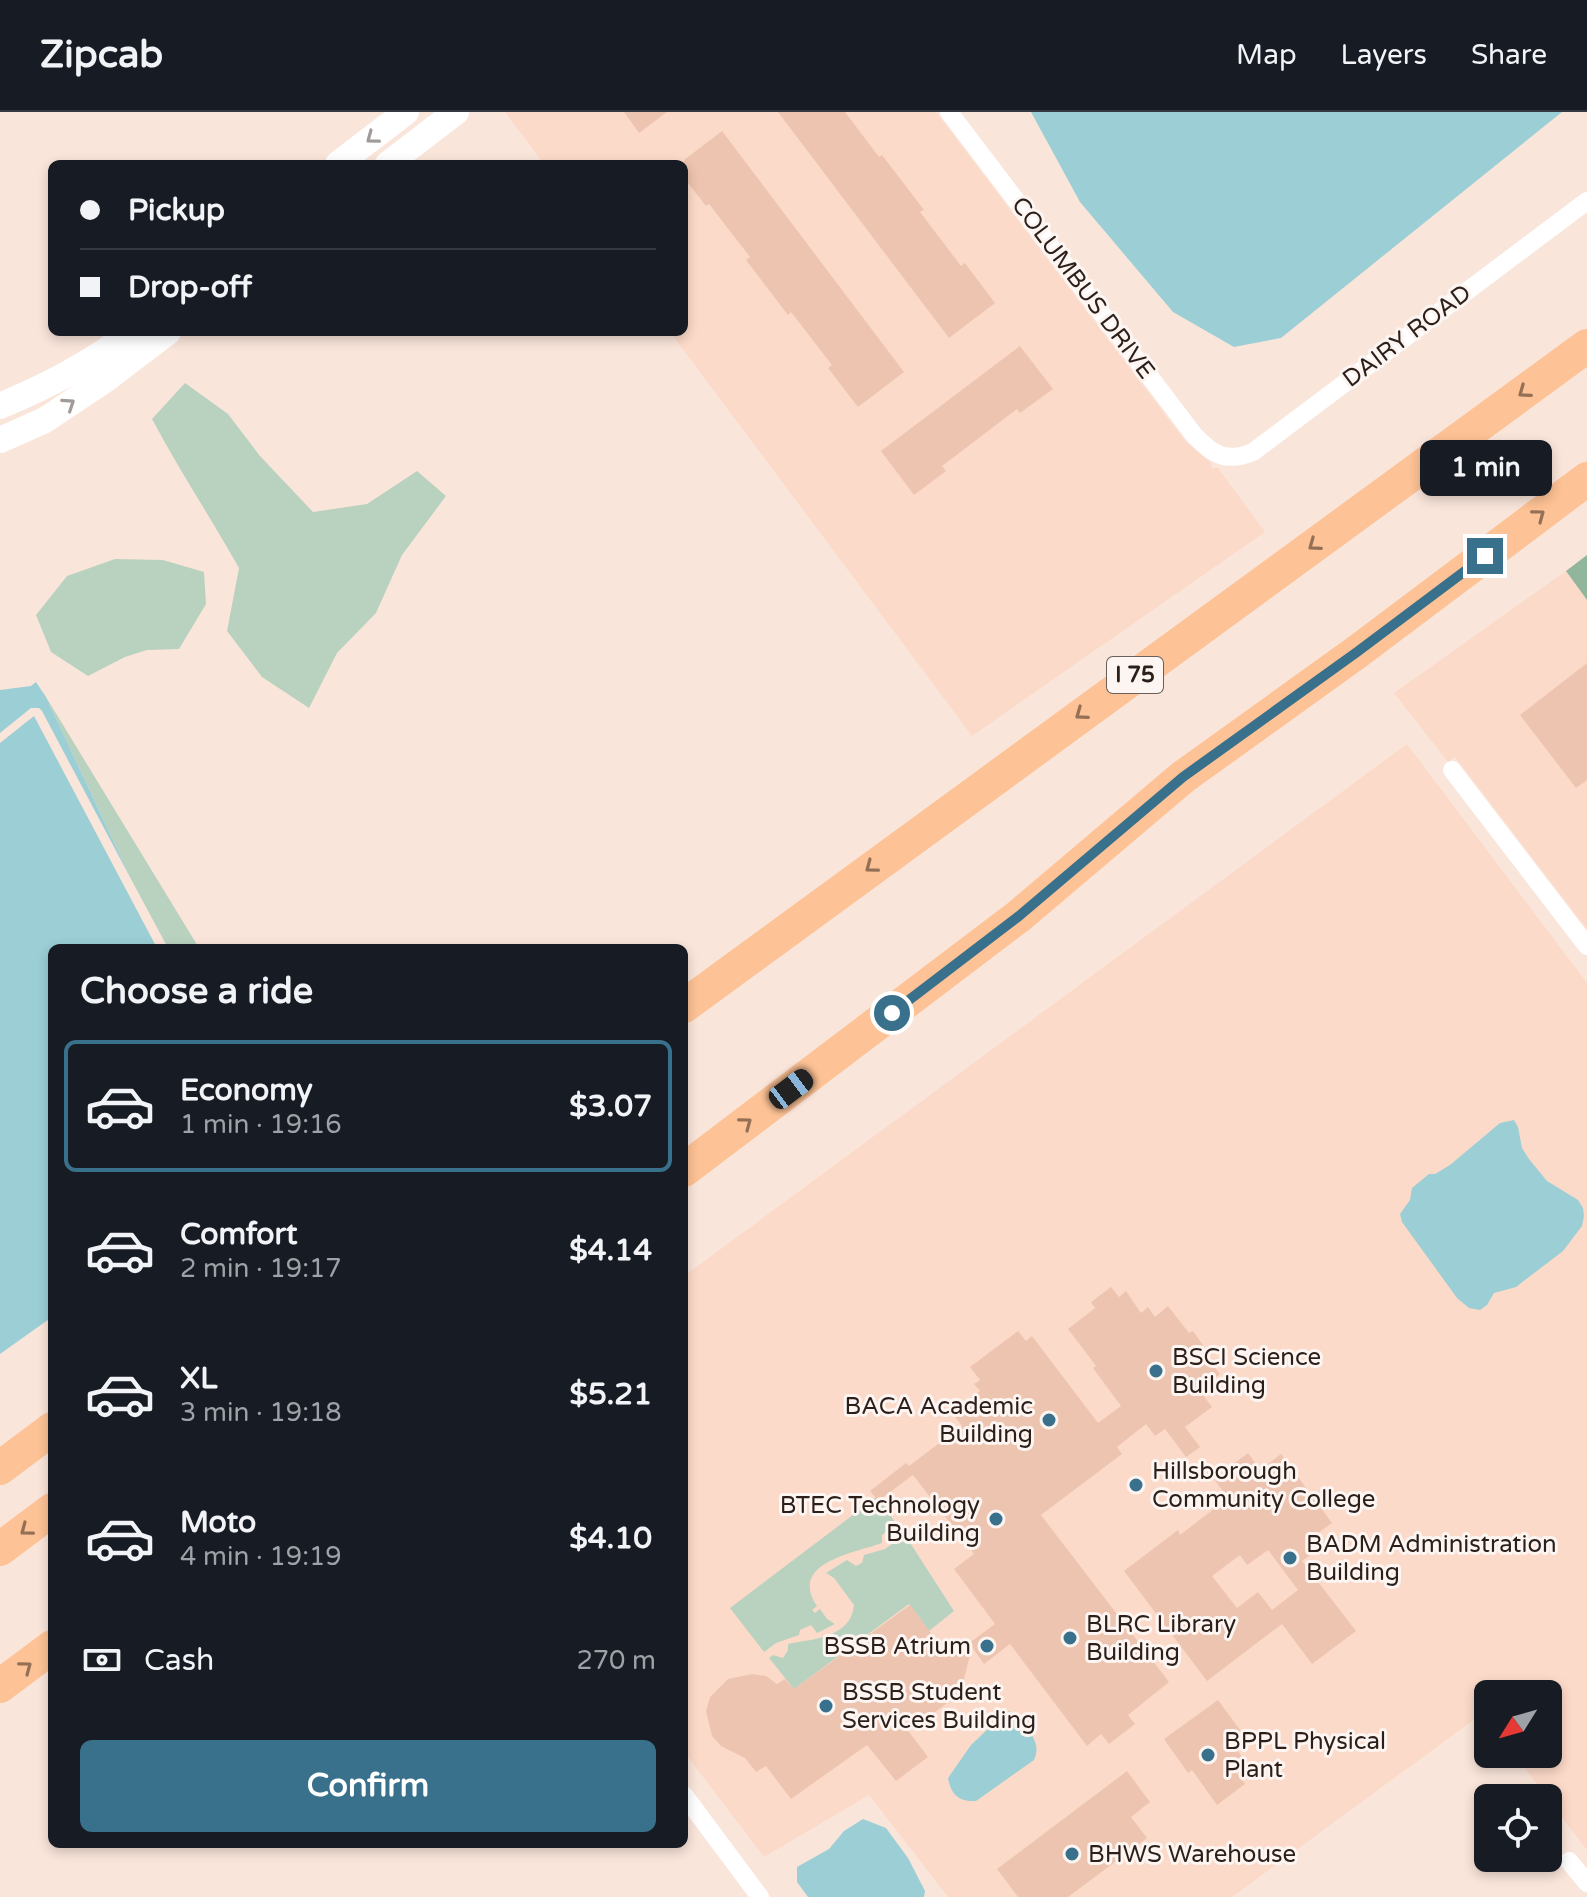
<!DOCTYPE html>
<meta charset="utf-8">
<style>
body{margin:0;font-family:"Varela Round",sans-serif;background:#242831;color:#f1f3f6;height:100vh;display:flex;flex-direction:column;font-size:30px;white-space:nowrap}
*{box-sizing:border-box;margin:0}
p{font-size:26px;color:#9ea1a6}
.icon{flex:none;width:44px;height:44px;fill:none;stroke:currentColor;stroke-width:2;stroke-linecap:round;stroke-linejoin:round}
.map{position:relative;flex:1;overflow:hidden}
.side{position:absolute;left:48px;top:832px;width:640px;height:904px;display:flex;flex-direction:column;background:#171b24;border-radius:12px;box-shadow:0 4px 12px #0003}
.side>*{flex:none}
.top-card{position:absolute;left:48px;top:48px;width:640px;height:176px;border-radius:12px;box-shadow:0 4px 12px #0003;display:grid;align-content:center;height:176px;padding:0 32px;background:#171b24}
.needle{width:52px;rotate:233deg}
.tools{position:absolute;left:1474px;top:1568px;display:grid;gap:16px}
.tools a{display:grid;place-items:center;width:88px;height:88px;border-radius:12px;background:#171b24;box-shadow:0 4px 12px #0003;font-size:40px}
.end{position:absolute;width:36px;height:36px;margin:-18px;border:10px solid #39708b;background:#fff;box-shadow:0 0 0 4px #fff}
.from{border-radius:50%}
.bubble{position:absolute;height:56px;border-radius:12px;background:#171b24;box-shadow:0 4px 12px #0003;font-size:26px;font-weight:700;line-height:56px;text-align:center}
.car{position:absolute;width:24px;height:48px;margin:-24px -12px;border-radius:10px;box-shadow:0 0 6px 2px #0007;background:linear-gradient(#222 24%,#8ab4d8 0 40%,#222 0 76%,#8ab4d8 0 86%,#222 0)}
.top-card b{display:flex;align-items:center;gap:28px;height:76px;font-size:30px}
.top-card b+b{border-top:2px solid #363941}
.top-card i{width:20px;height:20px;background:#f1f3f6}
ul{padding:0;list-style:none}
li{display:flex;align-items:center;gap:24px;height:132px;margin:0 16px 12px;padding:0 16px;border:4px solid transparent;border-radius:12px}
li div{flex:1}
li b{display:block;font-size:30px}
li em{font-style:normal;font-weight:700}
li.on{border-color:#39708b}
li>.icon{width:72px;height:72px;stroke-width:1.5}
h2{padding:0 32px;font-size:36px;line-height:96px}
.pay{display:flex;align-items:center;gap:20px;height:88px;padding:0 32px;font-size:30px}
.pay p{margin-inline-start:auto}
.cta{display:flex;gap:16px;margin-top:auto;padding:16px 32px}
.cta a{flex:1;height:92px;border-radius:12px;background:#39708b;color:#fff;font-size:32px;font-weight:700;line-height:92px;text-align:center}
header{display:flex;align-items:center;gap:48px;box-sizing:border-box;height:112px;padding:0 40px;background:#171b24;border-bottom:2px solid #363941}
header strong{font-size:38px}
nav{display:flex;gap:44px;margin-inline-start:auto;font-size:28px}
.map>svg:first-child{display:block}
.built{fill:#fcdac9}
.green{fill:#b9d2c0}
.forest{fill:#91b69c}
.water{fill:#9bcfd5}
.building{fill:#edc4af;fill-rule:evenodd}
.lines{fill:none;stroke-linecap:round;stroke-linejoin:round}
.street{stroke:#fff;stroke-width:18}
.secondary{stroke:#fff;stroke-width:26}
.highway{stroke:#fdc295;stroke-width:34}
.oneway{stroke:#a09a98}
.oneway2{stroke:#947057}
.route{stroke:#39708b;stroke-width:10}
.poi-dot{fill:#39708b;stroke:#fcf5f2;stroke-width:3}
.labels{text-anchor:middle;dominant-baseline:central;stroke-width:6;stroke-linejoin:round;paint-order:stroke}
.shield{fill:#fcf5f2;stroke:#6a5f5a;stroke-width:2}
.shield-label{font-size:22px;font-weight:bold;fill:#2c1f19}
.street-label{font-size:24px;fill:#2c1f19;stroke:#fcf5f2}
.poi-label{font-size:24px;fill:#2c1f19;stroke:#fcf5f2;text-anchor:start}
</style>
<header>
<strong>Zipcab</strong>
<nav><a>Map</a><a>Layers</a><a>Share</a></nav>
</header>
<div class="map">
<svg width="1587" height="1785" viewBox="0 0 1587 1785">
<rect width="100%" height="100%" fill="#fae5da"/>
<path class="built" d="M 505,0 L 936,0 L 1185,329 L 1212,352 L 1211,356 L 1218,356 L 1265,420 L 972,624 L 670,220 L 684,220 L 684,52 L 544,52 Z
M 1566,459 L 1587,488 L 1587,817 L 1455,645 L 1448,650 L 1394,581 Z
M 1407,632 L 1587,871 L 1587,1738 L 1514,1642 L 1548,1642 L 1548,1582 L 1488,1582 L 1488,1607 L 1483,1601 L 1232,1785 L 948,1785 L 869,1683 L 764,1745 L 684,1640 L 684,1164 Z"/>
<path class="green" d="M 185,271 L 228,302 L 260,344 L 313,400 L 367,392 L 417,359 L 446,384 L 402,443 L 376,501 L 337,541 L 309,596 L 262,565 L 227,519 L 239,456 C 211,406 179,358 152,307 Z
M 115,447 L 163,448 L 204,460 L 206,492 L 179,537 L 147,538 L 125,545 L 88,564 L 51,540 L 36,503 L 67,464 Z
M 46,585 L 199,836 L 168,836 L 132,769 Z
M 878,1384 L 900,1418 L 896,1421 L 890,1417 L 882,1423 L 882,1431 C 854,1441 788,1451 817,1494 L 812,1498 L 815,1501 L 820,1497 L 827,1507 L 835,1512 L 817,1521 L 811,1513 L 800,1518 L 799,1523 L 776,1531 L 764,1540 L 730,1496 Z
M 905,1423 L 954,1499 L 929,1519 L 909,1492 L 794,1577 L 769,1546 L 773,1543 L 783,1546 L 788,1538 L 788,1532 C 812,1527 851,1526 854,1493 L 834,1466 L 826,1461 L 847,1448 L 856,1454 L 862,1451 L 864,1443 L 885,1437 Z"/>
<path class="forest" d="M 1587,443 L 1587,488 L 1566,459 Z"/>
<path class="water" d="M 1031,0 L 1562,0 L 1281,226 L 1234,235 L 1173,200 L 1080,90 Z
M 36,570 L 46,585 L 132,769 L 42,599 L 39,596 L 31,596 L 0,621 L 0,578 L 31,574 Z
M 34,604 L 157,836 L 52,836 L 52,1205 L 0,1242 L 0,631 Z
M 1514,1008 L 1518,1015 L 1522,1036 L 1529,1047 L 1547,1069 L 1578,1088 L 1583,1096 L 1584,1104 L 1582,1114 L 1563,1139 L 1516,1175 L 1494,1181 L 1487,1193 L 1480,1198 L 1469,1196 L 1457,1186 L 1402,1110 L 1400,1102 L 1410,1088 L 1412,1076 L 1429,1062 L 1435,1062 L 1450,1053 L 1500,1011 Z
M 1007,1599 L 1014,1601 C 1026,1616 1043,1629 1034,1648 L 976,1689 C 959,1690 951,1683 948,1666 L 971,1633 Z
M 863,1707 L 886,1716 L 908,1746 L 925,1779 L 924,1785 L 808,1785 L 797,1770 L 797,1755 L 829,1737 L 844,1719 Z"/>
<path class="building" d="M 624,0 L 667,0 L 639,21 Z
M 778,0 L 845,0 L 879,45 L 882,43 L 924,98 L 920,100 L 961,154 L 965,151 L 995,191 L 949,226 Z
M 722,19 L 904,260 L 858,295 L 828,256 L 832,253 L 791,200 L 788,203 L 746,148 L 750,145 L 709,92 L 706,94 L 684,66 L 684,48 Z
M 1020,234 L 1053,277 L 1020,301 L 1017,297 L 942,354 L 946,359 L 914,383 L 881,339 Z
M 1587,551 L 1587,668 L 1576,676 L 1520,603 Z
M 1111,1175 L 1119,1185 L 1126,1179 L 1141,1201 L 1148,1195 L 1155,1205 L 1168,1194 L 1189,1221 L 1193,1219 L 1203,1233 L 1200,1236 L 1220,1262 L 1199,1278 L 1212,1295 L 1185,1315 L 1200,1335 L 1186,1345 L 1165,1317 L 1155,1324 L 1146,1312 L 1117,1335 L 1122,1342 L 1041,1403 L 1169,1570 L 1128,1603 L 1135,1612 L 1109,1632 L 1101,1622 L 1087,1634 L 1010,1532 L 984,1552 L 972,1535 L 964,1567 L 951,1588 L 935,1600 L 900,1608 L 928,1645 L 896,1669 L 867,1633 L 791,1687 L 766,1654 L 756,1660 L 745,1646 L 721,1634 L 712,1624 L 706,1599 L 710,1585 L 728,1567 L 752,1562 L 766,1564 L 777,1572 L 785,1567 L 794,1577 L 910,1493 L 931,1521 L 917,1532 L 953,1543 L 995,1512 L 954,1457 L 974,1442 L 913,1363 L 878,1389 L 870,1379 L 906,1351 L 909,1354 L 962,1314 L 951,1300 L 980,1279 L 974,1272 L 980,1268 L 970,1255 L 1018,1219 L 1026,1229 L 1032,1224 L 1098,1311 L 1121,1294 L 1093,1256 L 1096,1254 L 1068,1217 L 1095,1196 L 1091,1190 Z
M 1248,1341 L 1260,1358 L 1281,1342 L 1332,1411 L 1311,1426 L 1320,1436 L 1302,1449 L 1356,1519 L 1312,1552 L 1282,1512 L 1207,1569 L 1124,1459 L 1178,1418 L 1180,1423 L 1228,1386 L 1214,1367 ZM 1268,1438 L 1298,1478 L 1272,1498 L 1258,1480 L 1237,1496 L 1212,1464 L 1240,1443 L 1247,1453 Z
M 1218,1588 L 1249,1630 L 1238,1639 L 1244,1648 L 1233,1656 L 1245,1672 L 1217,1693 L 1192,1658 L 1188,1661 L 1164,1627 Z
M 1127,1659 L 1150,1690 L 1131,1705 L 1147,1726 L 1068,1785 L 1018,1785 L 997,1757 Z"/>
<g class="lines">
<path class="street" d="M 949,0 L 1194,323 C 1213,343 1226,351 1253,340 L 1587,89
M 1452,658 L 1587,834
M 684,1683 L 760,1785
M 1569,1749 L 1587,1771"/>
<path class="secondary" d="M 338,52 L 406,0
M 388,52 L 456,0
M 0,294 C 47,274 91,252 131,220
M 0,328 L 45,308 L 105,268 L 168,220"/>
<path class="highway" d="M 684,894 L 1587,234
M 684,1058 L 1019,804 L 1183,665 L 1357,540 L 1587,367
M 0,1356 L 52,1317
M 0,1437 L 52,1398
M 0,1574 L 52,1535"/>
</g>
<defs><path id="oneway-chevron" d="M-2-3.5L2.5 0L-2 3.5" fill="none" stroke-width="1.6" stroke-linecap="round" stroke-linejoin="round" transform="scale(2)"/></defs>
<g class="oneway">
<use href="#oneway-chevron" transform="translate(372 26) rotate(143)"/>
<use href="#oneway-chevron" transform="translate(69 292) rotate(-34)"/>
</g>
<g class="oneway2">
<use href="#oneway-chevron" transform="translate(1524 280) rotate(144)"/>
<use href="#oneway-chevron" transform="translate(1539 403) rotate(-37)"/>
<use href="#oneway-chevron" transform="translate(1314 433) rotate(144)"/>
<use href="#oneway-chevron" transform="translate(1081 602) rotate(144)"/>
<use href="#oneway-chevron" transform="translate(871 755) rotate(143)"/>
<use href="#oneway-chevron" transform="translate(746 1011) rotate(-37)"/>
<use href="#oneway-chevron" transform="translate(26 1418) rotate(143)"/>
<use href="#oneway-chevron" transform="translate(26 1555) rotate(-37)"/>
</g>
<g class="lines">
<path class="route" d="M 892,901 L 1019,804 L 1183,665 L 1357,540 L 1485,444"/>
</g>
<g class="poi-dot">
<circle cx="1156" cy="1259" r="8"/>
<circle cx="1049" cy="1308" r="8"/>
<circle cx="1136" cy="1373" r="8"/>
<circle cx="996" cy="1407" r="8"/>
<circle cx="1290" cy="1446" r="8"/>
<circle cx="1070" cy="1526" r="8"/>
<circle cx="987" cy="1534" r="8"/>
<circle cx="826" cy="1594" r="8"/>
<circle cx="1208" cy="1643" r="8"/>
<circle cx="1072" cy="1742" r="8"/>
</g>
<g class="labels">
<rect class="shield" x="1107" y="545" width="56" height="36" rx="6"/>
<g class="shield-label">
<text x="1135" y="563">I 75</text>
</g>
<g class="street-label">
<text transform="translate(1083 176) rotate(53)">COLUMBUS DRIVE</text>
<text transform="translate(1407 224) rotate(-37)">DAIRY ROAD</text>
</g>
<g class="poi-label">
<text x="1172" y="1245">BSCI Science<tspan x="1172" dy="28">Building</tspan></text>
<text x="1033" y="1294" text-anchor="end">BACA Academic<tspan x="1033" dy="28">Building</tspan></text>
<text x="1152" y="1359">Hillsborough<tspan x="1152" dy="28">Community College</tspan></text>
<text x="980" y="1393" text-anchor="end">BTEC Technology<tspan x="980" dy="28">Building</tspan></text>
<text x="1306" y="1432">BADM Administration<tspan x="1306" dy="28">Building</tspan></text>
<text x="1086" y="1512">BLRC Library<tspan x="1086" dy="28">Building</tspan></text>
<text x="971" y="1534" text-anchor="end">BSSB Atrium</text>
<text x="842" y="1580">BSSB Student<tspan x="842" dy="28">Services Building</tspan></text>
<text x="1224" y="1629">BPPL Physical<tspan x="1224" dy="28">Plant</tspan></text>
<text x="1088" y="1742">BHWS Warehouse</text>
</g>
</g>
</svg>
<div class="tools">
<a><svg class="needle" viewBox="-14 -14 28 28"><path d="M0-13l5 13h-10z" fill="#e53935"/><path d="M0 13l5-13h-10z" fill="#9ea1a6"/></svg></a>
<a><svg class="icon" aria-label="locate" viewBox="0 0 24 24"><circle cx="12" cy="12" r="6"/><path d="M12 2v4M12 18v4M2 12h4M18 12h4"/></svg></a>
</div>
<i class="end from" style="left:892px;top:901px"></i>
<i class="end" style="left:1485px;top:444px"></i>
<div class="bubble" style="left:1420px;top:328px;width:132px">1 min</div>
<i class="car" style="left:791px;top:977px;rotate:53deg"></i>
<div class="top-card">
<b><i class="from"></i>Pickup</b>
<b><i></i>Drop-off</b>
</div>
<section class="side">
<h2>Choose a ride</h2>
<ul>
<li class="on"><svg class="icon" aria-label="car" viewBox="0 0 24 24"><path d="M5 17H2v-5l4-1 3-4h7l3 4 3 1v5h-3M9 17h6M6 11h13"/><circle cx="7" cy="17" r="2"/><circle cx="17" cy="17" r="2"/></svg><div><b>Economy</b><p>1 min · 19:16</p></div><em>$3.07</em></li>
<li><svg class="icon" aria-label="car" viewBox="0 0 24 24"><path d="M5 17H2v-5l4-1 3-4h7l3 4 3 1v5h-3M9 17h6M6 11h13"/><circle cx="7" cy="17" r="2"/><circle cx="17" cy="17" r="2"/></svg><div><b>Comfort</b><p>2 min · 19:17</p></div><em>$4.14</em></li>
<li><svg class="icon" aria-label="car" viewBox="0 0 24 24"><path d="M5 17H2v-5l4-1 3-4h7l3 4 3 1v5h-3M9 17h6M6 11h13"/><circle cx="7" cy="17" r="2"/><circle cx="17" cy="17" r="2"/></svg><div><b>XL</b><p>3 min · 19:18</p></div><em>$5.21</em></li>
<li><svg class="icon" aria-label="car" viewBox="0 0 24 24"><path d="M5 17H2v-5l4-1 3-4h7l3 4 3 1v5h-3M9 17h6M6 11h13"/><circle cx="7" cy="17" r="2"/><circle cx="17" cy="17" r="2"/></svg><div><b>Moto</b><p>4 min · 19:19</p></div><em>$4.10</em></li>
</ul>
<div class="pay"><svg class="icon" aria-label="cash" viewBox="0 0 24 24"><path d="M3 7h18v10H3z"/><circle cx="12" cy="12" r="2"/></svg>Cash<p>270 m</p></div>
<div class="cta"><a>Confirm</a></div>
</section>
</div>
